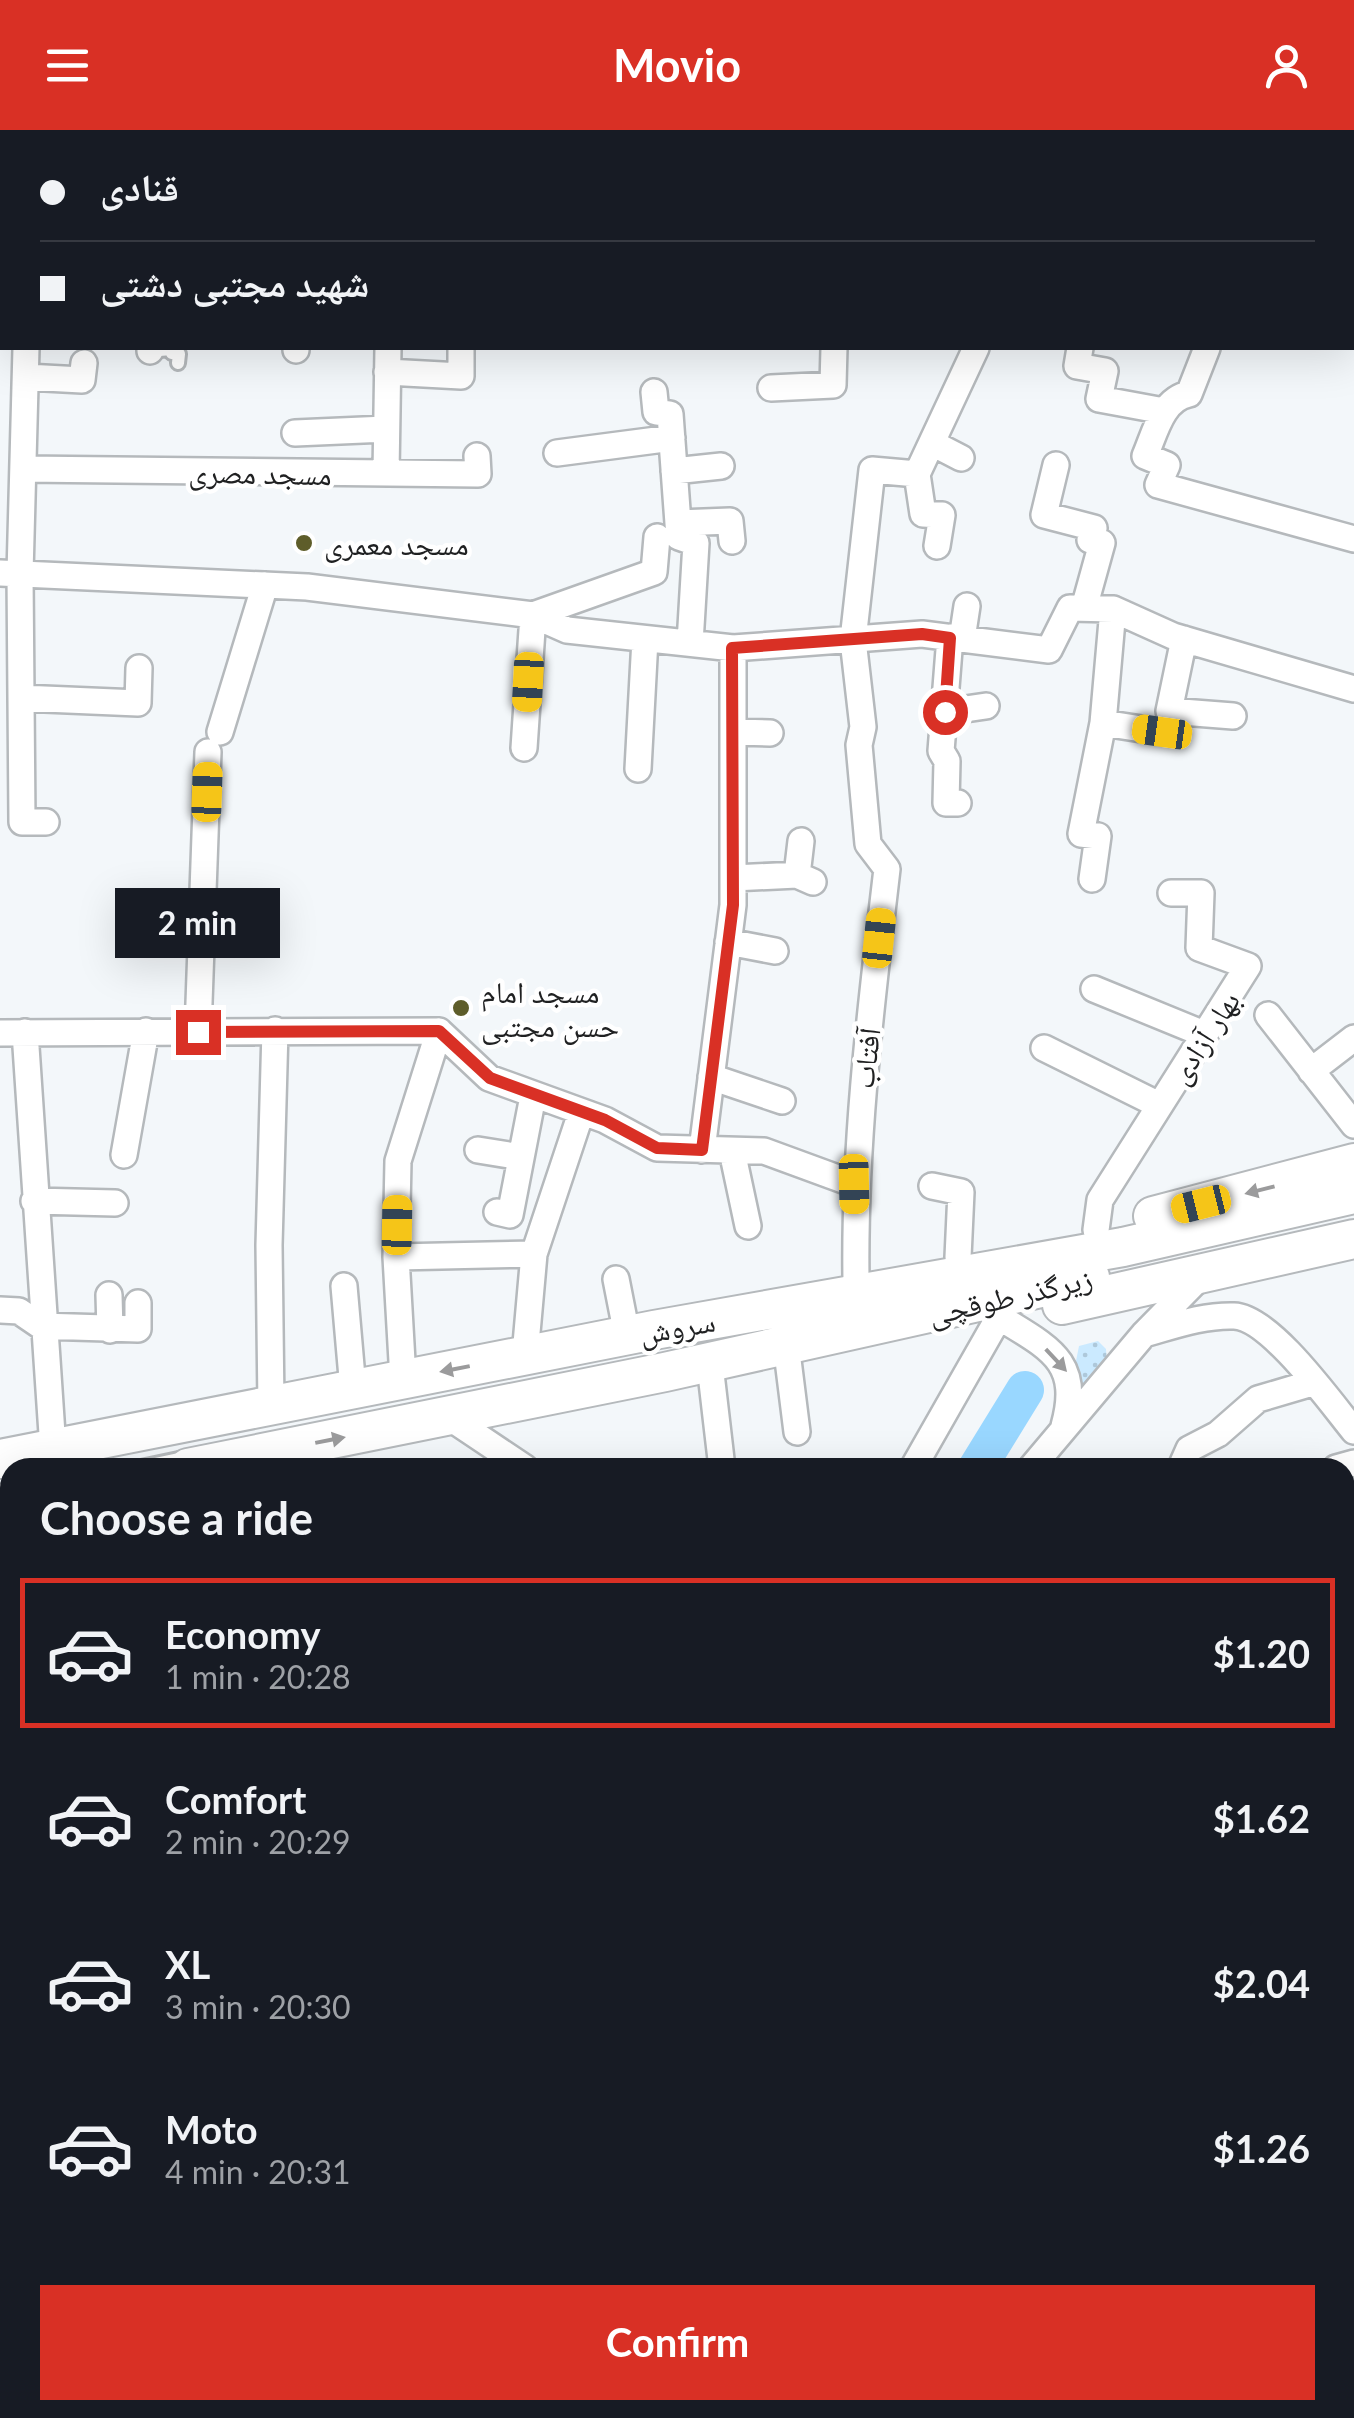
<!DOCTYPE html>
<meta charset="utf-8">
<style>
body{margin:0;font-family:Lato,"Noto Naskh Arabic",sans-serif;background:#242831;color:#f1f3f6;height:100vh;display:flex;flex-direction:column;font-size:38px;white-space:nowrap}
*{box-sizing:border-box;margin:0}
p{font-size:32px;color:#9ea1a6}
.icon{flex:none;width:55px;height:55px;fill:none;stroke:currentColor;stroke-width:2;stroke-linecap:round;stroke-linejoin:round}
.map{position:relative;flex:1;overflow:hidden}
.side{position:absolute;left:0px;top:1328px;width:1355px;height:962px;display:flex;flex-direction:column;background:#171b24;border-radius:30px 30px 0 0;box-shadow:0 10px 40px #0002}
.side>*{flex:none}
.guide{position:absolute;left:0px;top:0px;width:1355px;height:220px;box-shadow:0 10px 40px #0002;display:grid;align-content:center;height:220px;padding:0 40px;background:#171b24}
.end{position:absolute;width:45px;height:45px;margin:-22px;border:12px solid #d93025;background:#fff;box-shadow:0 0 0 5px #fff}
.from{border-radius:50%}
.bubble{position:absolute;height:70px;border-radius:0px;background:#171b24;box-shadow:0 10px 40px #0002;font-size:32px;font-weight:700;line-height:70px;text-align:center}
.car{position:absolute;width:30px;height:60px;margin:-30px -15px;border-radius:12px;box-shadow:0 0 8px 2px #0007;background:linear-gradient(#f5c518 24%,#345 0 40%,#f5c518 0 76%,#345 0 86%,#f5c518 0)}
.guide b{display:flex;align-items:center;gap:35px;height:95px;font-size:38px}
.guide b+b{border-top:2px solid #363941}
.guide i{width:25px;height:25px;background:#f1f3f6}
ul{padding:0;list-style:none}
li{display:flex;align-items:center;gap:30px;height:150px;margin:0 20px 15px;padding:0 20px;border:5px solid transparent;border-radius:0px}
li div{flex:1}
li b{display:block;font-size:38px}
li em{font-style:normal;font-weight:700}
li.on{border-color:#d93025}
li>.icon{width:90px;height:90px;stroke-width:1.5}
h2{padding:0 40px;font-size:45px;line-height:120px}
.button{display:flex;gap:20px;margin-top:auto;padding:20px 40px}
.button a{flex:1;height:115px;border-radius:0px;background:#d93025;color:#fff;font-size:40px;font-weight:700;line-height:115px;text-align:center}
header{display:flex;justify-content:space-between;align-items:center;height:130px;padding:0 40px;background:#d93025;color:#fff;font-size:45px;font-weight:700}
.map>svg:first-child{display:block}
.grass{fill:url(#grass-dots)}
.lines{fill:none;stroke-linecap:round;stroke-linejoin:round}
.river{stroke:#99d7ff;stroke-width:38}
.service-casing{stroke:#b5b9bc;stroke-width:18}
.minor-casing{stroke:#b5b9bc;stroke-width:30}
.tertiary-casing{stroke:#b5b9bc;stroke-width:35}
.secondary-casing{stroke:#b5b9bc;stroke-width:40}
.primary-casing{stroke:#b5b9bc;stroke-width:42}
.service{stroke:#fff;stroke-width:12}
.minor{stroke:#fff;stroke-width:25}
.tertiary{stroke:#fff;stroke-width:30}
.secondary{stroke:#fff;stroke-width:35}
.primary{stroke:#fff;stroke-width:38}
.oneway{fill:#9b9b9c}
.route{stroke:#d93025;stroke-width:12}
.poi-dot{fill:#5e5d2a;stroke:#fff;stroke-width:4}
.labels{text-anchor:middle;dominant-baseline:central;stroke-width:9;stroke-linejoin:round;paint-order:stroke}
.street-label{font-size:30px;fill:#202122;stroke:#fff}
.poi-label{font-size:30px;fill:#202122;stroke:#fff;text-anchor:start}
</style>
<header><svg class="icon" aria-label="menu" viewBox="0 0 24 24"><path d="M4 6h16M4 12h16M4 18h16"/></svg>Movio<svg class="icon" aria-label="person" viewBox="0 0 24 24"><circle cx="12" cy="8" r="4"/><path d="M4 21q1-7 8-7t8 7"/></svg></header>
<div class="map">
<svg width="1354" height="2288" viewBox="0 0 1354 2288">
<defs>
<pattern id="grass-dots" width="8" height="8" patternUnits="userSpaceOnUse" patternTransform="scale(2.5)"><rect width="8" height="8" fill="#cbeaff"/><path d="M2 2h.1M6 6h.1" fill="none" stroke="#aec8da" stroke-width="1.8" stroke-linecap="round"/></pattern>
</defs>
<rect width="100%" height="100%" fill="#f3f7fa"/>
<path class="grass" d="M 1098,1211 L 1106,1219 L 1107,1233 L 1080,1265 L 1075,1236 L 1079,1216 Z"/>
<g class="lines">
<path class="river" d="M 977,1338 L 1025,1260
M 289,2288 L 297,2280"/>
<g class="service-casing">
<path id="service" d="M 146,221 L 172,219 L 172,223 L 179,224 L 178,233
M 136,1338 L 188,1327"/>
</g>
<g class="minor-casing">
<path id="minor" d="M 449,0 L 449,2
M 834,0 L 834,2
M 1336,0 L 1337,2
M 29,2 L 29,0
M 931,2 L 952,0
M 1352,29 L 1354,31
M 0,53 L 2,53
M 0,196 L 2,196
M 26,218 L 20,444 L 22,692 L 46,692
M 150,218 L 150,221
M 1080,218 L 1077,236 L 1105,241 L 1099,269 L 1164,281
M 1207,218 L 1189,264 C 1162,269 1155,303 1145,326 L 1167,335 L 1158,355 L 1354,409
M 296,220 L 296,218
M 387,242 L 461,246 L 461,218
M 26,247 L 82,250 L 84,233
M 771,258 L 833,255 L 834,218
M 654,262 L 656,282 L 670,284 L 679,407 L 696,413 L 690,513
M 295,303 L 386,299
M 932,313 L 961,328
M 557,323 L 672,308
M 1056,335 L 1044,385 L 1094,398 L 1090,410 L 1102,413 L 1084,478
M 23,339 L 478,344 L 477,326
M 674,341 L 721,336
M 386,343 L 388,218
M 917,344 L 923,384 L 942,385 L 937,416
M 678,393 L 730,391 L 732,411
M 0,443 L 307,457 L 533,485 L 567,500 L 733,518 L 922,504 L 1049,520 L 1070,478 L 1113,479 L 1173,506 L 1354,559
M 533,485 L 654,442 L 657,407
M 950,507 L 941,621 L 947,631 L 946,673 L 958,673
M 962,509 L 967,476
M 1184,509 L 1169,581 L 1233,586
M 21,568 L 138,573 L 139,538
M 945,582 L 986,576
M 1103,593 L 1161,602
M 220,602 L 265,455
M 734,602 L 770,603
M 524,618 L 533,485
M 638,639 L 645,509
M 797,745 L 801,711
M 733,748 L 797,745 L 813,752
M 1092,749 L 1098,706 L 1081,704 L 1103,593 L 1113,479
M 728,812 L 775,821
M 1094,859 L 1204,904
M 1268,885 L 1354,995
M 198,901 L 208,622
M 25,902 L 53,1319
M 0,903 L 439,901 L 489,948 L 605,990 L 657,1018 L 764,1021 L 854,1054
M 1044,918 L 1159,975
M 1311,941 L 1354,908
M 711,947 L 782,971
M 478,1020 L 521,1027
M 702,1020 L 733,775 L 733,518
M 732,1021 L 748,1096
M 124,1025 L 146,901
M 932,1056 L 961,1062 L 958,1127
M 34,1071 L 115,1073
M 497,1082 L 510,1085 L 533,966
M 1096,1100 L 1100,1070 L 1248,836 L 1199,818 L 1201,763 L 1171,763
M 396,1127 L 534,1124
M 616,1149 L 627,1205
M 856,1150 C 854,1011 871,876 887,739 L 868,714 L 859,615 L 863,597 L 853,510 L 872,340 L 917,344 L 976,218
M 344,1156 L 353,1259
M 109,1165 L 110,1200
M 0,1180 L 19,1181 L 41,1196 L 138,1199 L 138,1173
M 1144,1204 C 1173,1196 1203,1185 1234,1186 C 1270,1187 1331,1273 1354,1301
M 787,1222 L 797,1302
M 525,1225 L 534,1124 L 581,983
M 710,1235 L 722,1338
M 403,1249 L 396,1127 L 398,1031 L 439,901
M 271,1276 L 269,1115 L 275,900
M 449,1287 L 525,1338
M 1181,1337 L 1189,1319 L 1218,1304 L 1258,1269 L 1312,1253
M 913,1338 L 999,1187 C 1049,1218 1082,1231 1064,1296
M 1031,1338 L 1144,1204 L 1200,1147
M 1336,1338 L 1354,1333
M 1345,1434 L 1354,1427
M 0,1507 L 10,1507
M 0,1609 L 10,1609
M 1345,1802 L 1354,1793
M 0,1817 L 10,1814
M 1345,1849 L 1354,1856
M 1345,1968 L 1354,1969
M 0,1972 L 10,1968
M 0,2058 L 10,2054
M 1345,2137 L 1354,2137
M 180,2288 L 188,2280
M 250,2288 L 262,2280
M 385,2288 L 386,2280
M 476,2288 L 477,2280
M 672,2288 L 674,2280
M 760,2288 L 762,2280
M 855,2288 L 857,2280
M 939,2288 L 940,2280
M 1029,2288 L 1031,2280"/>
</g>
<g class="tertiary-casing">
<path id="tertiary" d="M 1345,2230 L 1354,2231
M 521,2280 L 562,2288"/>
</g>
<g class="secondary-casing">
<path id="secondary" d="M 1345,1641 L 1354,1631
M 1345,1681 L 1354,1671
M 1180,2288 L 1185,2280"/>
</g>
<g class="primary-casing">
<path id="primary" d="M 1153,1086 L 1354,1033
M 1062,1175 L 1354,1109
M 0,1329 L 654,1200 L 1123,1117 L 1354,1064
M 188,1338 L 665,1242 L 1090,1147
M 0,1374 L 10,1372"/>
</g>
<use href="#service" class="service"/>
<use href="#minor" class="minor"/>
<use href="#tertiary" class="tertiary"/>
<use href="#secondary" class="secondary"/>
<use href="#primary" class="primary"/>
</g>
<defs><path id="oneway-solid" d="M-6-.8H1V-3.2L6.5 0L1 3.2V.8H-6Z" transform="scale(2.5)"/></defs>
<g class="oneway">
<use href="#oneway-solid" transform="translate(1260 1060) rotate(166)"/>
<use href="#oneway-solid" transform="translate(1056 1230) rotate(47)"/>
<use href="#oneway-solid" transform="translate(455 1239) rotate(169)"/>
<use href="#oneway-solid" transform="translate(330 1310) rotate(-11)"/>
</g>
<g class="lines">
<path class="route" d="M 198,902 L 439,901 L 490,948 L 605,990 L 657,1018 L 702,1020 L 733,775 L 732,518 L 922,504 L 950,508 L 945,582"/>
</g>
<g class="poi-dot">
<circle cx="304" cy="413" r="10"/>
<circle cx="461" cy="878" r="10"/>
</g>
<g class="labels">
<g class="street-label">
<text transform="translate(260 342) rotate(1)">مسجد مصری</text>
<text transform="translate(1203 907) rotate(-57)">بهار آزادی</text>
<text transform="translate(865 928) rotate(-83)">آفتاب</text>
<text transform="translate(1010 1165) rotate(-13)">زیرگذر طوقچی</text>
<text transform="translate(677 1196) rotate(-10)">سروش</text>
</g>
<g class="poi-label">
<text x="324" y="413">مسجد معمری</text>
<text x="481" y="861">مسجد امام<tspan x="481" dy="34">حسن مجتبی</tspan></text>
</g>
</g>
</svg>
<i class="end from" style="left:945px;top:582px"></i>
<i class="end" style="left:198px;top:902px"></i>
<div class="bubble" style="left:115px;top:758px;width:165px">2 min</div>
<i class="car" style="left:528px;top:552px;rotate:183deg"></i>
<i class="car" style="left:1162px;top:602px;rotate:278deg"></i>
<i class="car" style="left:207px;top:662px;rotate:2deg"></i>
<i class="car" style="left:879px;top:808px;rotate:6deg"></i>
<i class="car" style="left:854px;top:1054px;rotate:179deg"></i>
<i class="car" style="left:1201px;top:1074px;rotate:256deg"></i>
<i class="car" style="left:397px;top:1095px;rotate:1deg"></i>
<div class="guide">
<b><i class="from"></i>قنادی</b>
<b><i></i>شهید مجتبی دشتی</b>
</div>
<section class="side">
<h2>Choose a ride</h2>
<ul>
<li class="on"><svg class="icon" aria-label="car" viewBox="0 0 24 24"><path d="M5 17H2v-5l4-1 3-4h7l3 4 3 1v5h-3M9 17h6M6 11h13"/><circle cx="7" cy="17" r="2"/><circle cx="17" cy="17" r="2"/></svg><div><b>Economy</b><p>1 min · 20:28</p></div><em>$1.20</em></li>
<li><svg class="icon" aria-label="car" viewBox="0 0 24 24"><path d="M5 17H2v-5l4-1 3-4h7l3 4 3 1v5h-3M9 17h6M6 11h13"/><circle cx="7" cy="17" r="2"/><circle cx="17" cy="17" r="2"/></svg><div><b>Comfort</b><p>2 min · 20:29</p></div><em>$1.62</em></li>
<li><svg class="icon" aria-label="car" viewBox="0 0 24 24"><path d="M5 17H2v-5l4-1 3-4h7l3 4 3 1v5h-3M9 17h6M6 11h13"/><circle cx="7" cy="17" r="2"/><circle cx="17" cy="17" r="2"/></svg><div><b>XL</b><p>3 min · 20:30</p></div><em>$2.04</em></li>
<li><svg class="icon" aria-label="car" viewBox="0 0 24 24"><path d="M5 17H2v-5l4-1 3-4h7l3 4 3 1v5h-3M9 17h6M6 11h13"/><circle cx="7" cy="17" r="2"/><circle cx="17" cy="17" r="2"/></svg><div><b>Moto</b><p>4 min · 20:31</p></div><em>$1.26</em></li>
</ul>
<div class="button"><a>Confirm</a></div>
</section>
</div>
